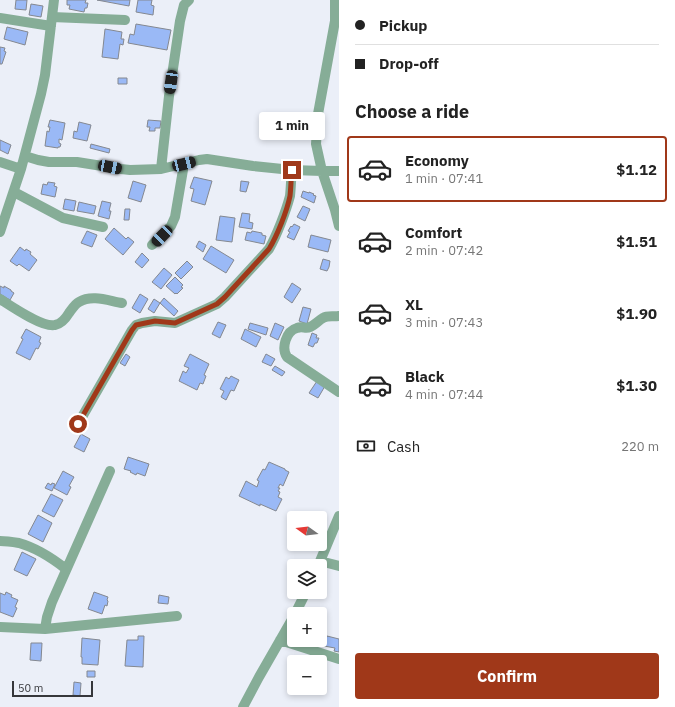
<!DOCTYPE html>
<meta charset="utf-8">
<style>
body{margin:0;font-family:"IBM Plex Sans",sans-serif;background:#f6f6f6;color:#222;height:100vh;display:flex;flex-direction:column;font-size:15px;white-space:nowrap}
*{box-sizing:border-box;margin:0}
p{font-size:13px;color:#767676}
.icon{flex:none;width:22px;height:22px;fill:none;stroke:currentColor;stroke-width:2;stroke-linecap:round;stroke-linejoin:round}
.map{position:relative;flex:1;overflow:hidden}
.panel{display:flex;flex-direction:column;background:#fff;width:336px}
.panel>*{flex:none}
.top-card{display:grid;align-content:center;height:88px;padding:0 16px;background:#fff}
.needle{width:26px;rotate:285deg}
.fabs{position:absolute;left:287px;top:511px;display:grid;gap:8px}
.fabs a{display:grid;place-items:center;width:40px;height:40px;border-radius:4px;background:#fff;box-shadow:0 2px 6px #0003;font-size:20px}
.scale{position:absolute;left:12px;bottom:10px;width:81px;box-sizing:border-box;padding-left:4px;border:2px solid #36373b;border-top:0;font-size:11px;line-height:14px;white-space:nowrap;color:#36373b;-webkit-text-stroke:3px #ebeff8;paint-order:stroke}
.end{position:absolute;width:18px;height:18px;margin:-9px;border:5px solid #a03819;background:#fff;box-shadow:0 0 0 2px #fff}
.from{border-radius:50%}
.bubble{position:absolute;height:28px;border-radius:4px;background:#fff;box-shadow:0 2px 6px #0003;font-size:13px;font-weight:700;line-height:28px;text-align:center}
.car{position:absolute;width:12px;height:24px;margin:-12px -6px;border-radius:5px;box-shadow:0 0 3px 1px #0007;background:linear-gradient(#222 24%,#8ab4d8 0 40%,#222 0 76%,#8ab4d8 0 86%,#222 0)}
.top-card b{display:flex;align-items:center;gap:14px;height:38px;font-size:15px}
.top-card b+b{border-top:1px solid #e0e0e0}
.top-card i{width:10px;height:10px;background:#222}
ul{padding:0;list-style:none}
li{display:flex;align-items:center;gap:12px;height:66px;margin:0 8px 6px;padding:0 8px;border:2px solid transparent;border-radius:4px}
li div{flex:1}
li b{display:block;font-size:15px}
li em{font-style:normal;font-weight:700}
li.current{border-color:#a03819}
li>.icon{width:36px;height:36px;stroke-width:1.5}
h2{padding:0 16px;font-size:18px;line-height:48px}
.pay{display:flex;align-items:center;gap:10px;height:44px;padding:0 16px;font-size:15px}
.pay p{margin-inline-start:auto}
.button{display:flex;gap:8px;margin-top:auto;padding:8px 16px}
.button a{flex:1;height:46px;border-radius:4px;background:#a03819;color:#fff;font-size:16px;font-weight:700;line-height:46px;text-align:center}
main{display:flex;flex:1;min-height:0}
.map>svg:first-child{display:block}
.building{fill:#9ab9f6;stroke:#848890}
.lines{fill:none;stroke-linecap:round;stroke-linejoin:round}
.minor{stroke:#86ad97;stroke-width:10}
.route{stroke:#a03819;stroke-width:5}
</style>
<main>
<div class="map">
<svg width="339" height="707" viewBox="0 0 339 707">
<rect width="100%" height="100%" fill="#ebeff8"/>
<path class="building" d="M 16,0 L 27,0 L 26,10 L 15,9 Z
M 67,0 L 86,0 L 85,3 L 88,3 L 87,8 L 85,8 L 84,12 L 69,9 L 70,5 L 67,5 Z
M 97,0 L 130,0 L 129,6 Z
M 138,0 L 152,0 L 151,5 L 154,6 L 153,15 L 136,12 Z
M 31,4 L 43,6 L 41,17 L 29,15 Z
M 136,24 L 171,30 L 167,50 L 128,43 L 130,34 L 134,35 Z
M 7,27 L 28,32 L 25,45 L 4,39 Z
M 105,29 L 122,32 L 121,39 L 124,39 L 123,45 L 120,44 L 118,59 L 102,57 Z
M 0,47 L 5,48 L 4,51 L 6,52 L 2,64 L 0,64 Z
M 118,78 L 127,78 L 127,84 L 118,84 Z
M 50,120 L 65,123 L 62,140 L 59,139 L 59,143 L 61,144 L 60,147 L 58,147 L 58,148 L 45,146 L 47,131 L 49,132 L 50,127 L 48,127 Z
M 148,120 L 161,121 L 160,128 L 155,128 L 155,131 L 149,131 L 150,127 L 147,127 Z
M 79,122 L 91,125 L 87,141 L 73,138 L 74,131 L 77,132 Z
M 0,140 L 11,145 L 8,154 L 0,150 Z
M 91,144 L 110,149 L 109,153 L 90,148 Z
M 194,177 L 212,181 L 205,205 L 191,201 L 194,189 L 190,188 Z
M 133,181 L 146,185 L 141,202 L 128,198 Z
M 241,181 L 249,182 L 246,192 L 240,191 Z
M 48,182 L 55,183 L 54,186 L 57,187 L 55,197 L 41,194 L 43,184 L 47,185 Z
M 303,191 L 309,193 L 309,192 L 314,194 L 313,195 L 316,196 L 314,203 L 301,197 Z
M 65,199 L 76,201 L 74,211 L 63,209 Z
M 102,201 L 111,203 L 109,211 L 111,211 L 109,219 L 98,216 Z
M 79,202 L 96,206 L 94,214 L 77,211 Z
M 303,206 L 310,209 L 305,221 L 297,217 Z
M 125,209 L 130,209 L 129,220 L 124,220 Z
M 242,213 L 250,214 L 249,222 L 253,223 L 252,229 L 239,227 Z
M 220,216 L 235,218 L 232,242 L 216,240 Z
M 294,224 L 300,227 L 294,240 L 287,237 L 290,232 L 288,231 L 291,226 L 292,227 Z
M 114,228 L 126,239 L 128,237 L 134,242 L 123,255 L 105,239 Z
M 87,231 L 97,235 L 92,247 L 81,243 Z
M 252,231 L 262,233 L 262,235 L 266,236 L 264,244 L 245,240 L 247,232 L 251,233 Z
M 311,235 L 331,240 L 328,252 L 308,247 Z
M 199,241 L 206,245 L 203,252 L 196,247 Z
M 211,246 L 234,260 L 226,273 L 203,259 Z
M 20,247 L 25,251 L 26,249 L 31,252 L 30,254 L 37,260 L 29,271 L 19,264 L 17,266 L 10,261 Z
M 142,253 L 149,260 L 142,268 L 135,262 Z
M 323,259 L 330,261 L 329,267 L 327,271 L 320,269 Z
M 187,261 L 193,267 L 181,279 L 175,273 Z
M 164,268 L 172,275 L 161,289 L 152,282 Z
M 175,277 L 183,285 L 181,287 L 183,288 L 177,294 L 176,293 L 175,294 L 166,286 Z
M 292,283 L 301,289 L 292,303 L 284,297 Z
M 0,286 L 4,288 L 4,286 L 11,290 L 11,291 L 14,293 L 10,300 L 0,294 Z
M 140,294 L 148,299 L 140,313 L 132,308 Z
M 164,298 L 178,311 L 174,316 L 160,303 Z
M 154,299 L 160,303 L 154,313 L 148,309 Z
M 303,307 L 311,309 L 307,324 L 299,321 Z
M 218,322 L 226,325 L 220,338 L 212,334 Z
M 250,323 L 268,328 L 266,335 L 248,329 Z
M 275,323 L 284,327 L 278,340 L 270,336 Z
M 26,329 L 41,337 L 39,342 L 41,343 L 38,349 L 36,348 L 30,360 L 16,353 L 23,339 L 21,338 Z
M 245,329 L 261,337 L 256,347 L 241,339 Z
M 312,333 L 317,335 L 316,338 L 319,338 L 317,343 L 315,343 L 313,347 L 308,345 Z
M 126,354 L 130,357 L 125,366 L 120,363 Z
M 190,354 L 209,364 L 204,375 L 206,376 L 203,384 L 200,383 L 197,390 L 179,381 L 183,371 L 186,373 L 189,368 L 184,366 Z
M 266,354 L 275,359 L 271,366 L 262,362 Z
M 275,366 L 285,372 L 282,376 L 272,370 Z
M 231,376 L 239,380 L 234,391 L 231,390 L 226,400 L 221,397 L 224,391 L 220,389 L 226,377 L 229,379 Z
M 317,381 L 325,386 L 318,398 L 309,393 Z
M 81,434 L 90,439 L 84,452 L 74,447 Z
M 128,457 L 149,464 L 145,476 L 137,473 L 136,475 L 130,472 L 131,471 L 124,469 Z
M 269,462 L 285,469 L 285,470 L 289,472 L 283,486 L 280,484 L 278,488 L 280,488 L 278,491 L 280,492 L 278,497 L 282,499 L 276,511 L 260,504 L 260,506 L 239,496 L 246,481 L 257,487 L 259,481 L 257,480 L 263,469 L 265,470 Z
M 63,471 L 74,477 L 69,486 L 71,487 L 67,495 L 54,488 Z
M 48,483 L 51,485 L 52,483 L 55,484 L 52,491 L 45,488 Z
M 51,494 L 63,500 L 54,517 L 42,511 Z
M 38,515 L 52,523 L 43,542 L 28,534 Z
M 22,552 L 36,559 L 27,576 L 14,570 Z
M 6,592 L 12,595 L 11,597 L 18,600 L 15,607 L 17,608 L 13,617 L 0,612 L 0,593 L 5,595 Z
M 94,592 L 108,597 L 107,600 L 108,601 L 107,606 L 105,605 L 102,614 L 88,609 Z
M 159,595 L 169,597 L 168,604 L 158,603 Z
M 320,635 L 324,636 L 320,646 L 314,644 L 313,646 L 307,644 L 308,642 L 304,641 L 305,640 L 320,640 Z
M 138,636 L 144,636 L 143,667 L 125,666 L 127,640 L 138,640 Z
M 327,636 L 339,639 L 339,652 L 334,651 L 335,648 L 324,646 Z
M 82,638 L 100,640 L 98,665 L 82,664 L 82,657 L 81,657 Z
M 31,643 L 42,643 L 41,661 L 30,660 Z
M 87,671 L 95,671 L 95,677 L 87,677 Z
M 74,682 L 81,683 L 80,696 L 73,695 Z"/>
<g class="lines">
<path class="minor" d="M 335,0 L 335,21 L 318,114 L 316,144 L 322,171 L 339,171
M 52,17 L 125,20
M 0,18 L 51,26
M 25,156 L 38,160 L 49,162 L 77,162 L 121,169 L 130,170 L 161,169 L 199,160 L 207,159 L 253,166 L 292,170 L 322,171 L 335,210 L 339,226
M 0,162 L 21,169
M 161,169 L 169,96 L 180,21 L 184,5 L 189,0
M 14,192 L 63,218 L 103,227
M 0,232 L 21,169 L 41,94 L 45,75 L 54,0
M 152,245 L 171,226 L 175,217 L 184,164
M 0,299 C 11,306 43,328 55,325 C 61,324 66,318 69,313 C 72,309 75,304 79,302 C 92,294 109,301 122,303
M 339,316 C 334,317 328,315 323,318 C 319,320 315,325 310,327 C 306,329 302,326 297,328 C 286,331 281,348 287,357 L 339,392
M 78,424 L 132,330 L 136,325 L 142,323 L 155,321 L 175,323 L 217,304 L 225,297 L 269,249 C 277,235 286,211 290,196 C 291,187 291,178 292,170
M 0,541 C 6,541 13,542 19,543 C 37,548 52,558 66,569
M 320,561 L 339,566
M 318,566 L 339,516
M 295,614 L 306,592
M 0,627 L 45,629 L 177,616
M 45,629 L 47,617 L 52,602 L 110,471
M 280,640 L 339,659
M 243,707 L 259,677 L 294,616"/>
</g>
<g class="lines">
<path class="route" d="M 78,424 L 132,330 L 136,325 L 155,321 L 175,323 L 217,304 L 225,297 L 269,249 C 277,236 287,211 290,196 C 291,187 291,178 292,170"/>
</g>
</svg>
<div class="fabs">
<a><svg class="needle" viewBox="-14 -14 28 28"><path d="M0-13l5 13h-10z" fill="#e53935"/><path d="M0 13l5-13h-10z" fill="#767676"/></svg></a>
<a><svg class="icon" aria-label="layers" viewBox="0 0 24 24"><path d="M12 4l9 5-9 5-9-5zM3 14l9 5 9-5"/></svg></a>
<a>+</a>
<a>−</a>
</div>
<div class="scale">50 m</div>
<i class="end from" style="left:78px;top:424px"></i>
<i class="end" style="left:292px;top:170px"></i>
<div class="bubble" style="left:259px;top:112px;width:66px">1 min</div>
<i class="car" style="left:171px;top:82px;rotate:188deg"></i>
<i class="car" style="left:184px;top:164px;rotate:76deg"></i>
<i class="car" style="left:110px;top:167px;rotate:101deg"></i>
<i class="car" style="left:162px;top:236px;rotate:224deg"></i>
</div>
<section class="panel">
<div class="top-card">
<b><i class="from"></i>Pickup</b>
<b><i></i>Drop-off</b>
</div>
<h2>Choose a ride</h2>
<ul>
<li class="current"><svg class="icon" aria-label="car" viewBox="0 0 24 24"><path d="M5 17H2v-5l4-1 3-4h7l3 4 3 1v5h-3M9 17h6M6 11h13"/><circle cx="7" cy="17" r="2"/><circle cx="17" cy="17" r="2"/></svg><div><b>Economy</b><p>1 min · 07:41</p></div><em>$1.12</em></li>
<li><svg class="icon" aria-label="car" viewBox="0 0 24 24"><path d="M5 17H2v-5l4-1 3-4h7l3 4 3 1v5h-3M9 17h6M6 11h13"/><circle cx="7" cy="17" r="2"/><circle cx="17" cy="17" r="2"/></svg><div><b>Comfort</b><p>2 min · 07:42</p></div><em>$1.51</em></li>
<li><svg class="icon" aria-label="car" viewBox="0 0 24 24"><path d="M5 17H2v-5l4-1 3-4h7l3 4 3 1v5h-3M9 17h6M6 11h13"/><circle cx="7" cy="17" r="2"/><circle cx="17" cy="17" r="2"/></svg><div><b>XL</b><p>3 min · 07:43</p></div><em>$1.90</em></li>
<li><svg class="icon" aria-label="car" viewBox="0 0 24 24"><path d="M5 17H2v-5l4-1 3-4h7l3 4 3 1v5h-3M9 17h6M6 11h13"/><circle cx="7" cy="17" r="2"/><circle cx="17" cy="17" r="2"/></svg><div><b>Black</b><p>4 min · 07:44</p></div><em>$1.30</em></li>
</ul>
<div class="pay"><svg class="icon" aria-label="cash" viewBox="0 0 24 24"><path d="M3 7h18v10H3z"/><circle cx="12" cy="12" r="2"/></svg>Cash<p>220 m</p></div>
<div class="button"><a>Confirm</a></div>
</section>
</main>
